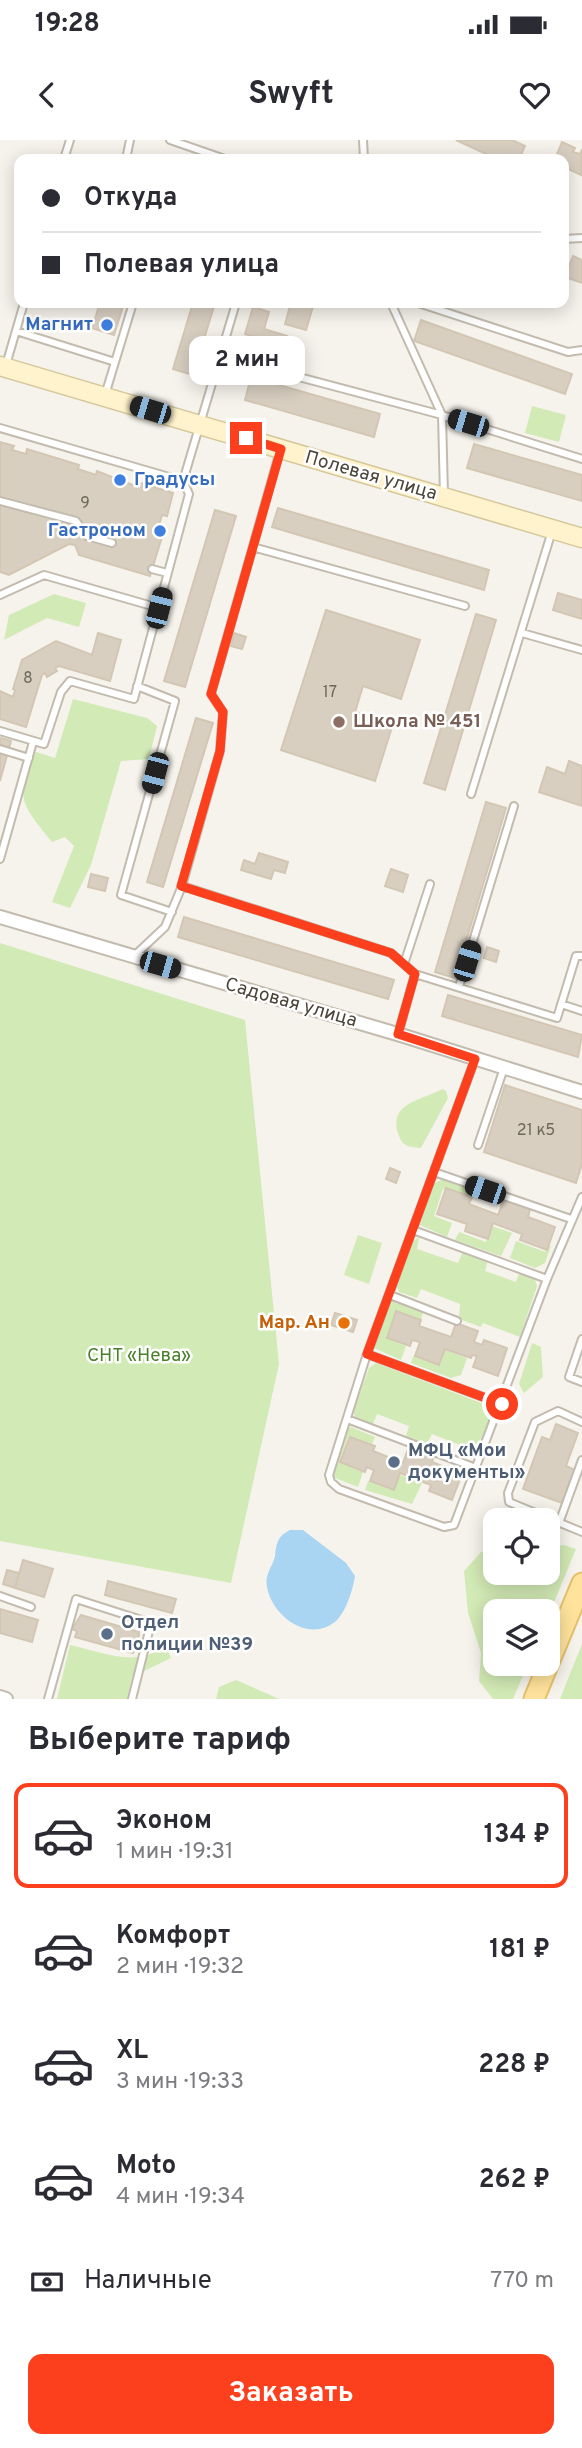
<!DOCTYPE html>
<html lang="ru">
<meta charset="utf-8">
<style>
body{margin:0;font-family:Overpass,sans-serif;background:#f7f7f7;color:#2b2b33;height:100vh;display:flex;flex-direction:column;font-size:26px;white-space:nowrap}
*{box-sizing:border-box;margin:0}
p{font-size:23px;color:#7c7c81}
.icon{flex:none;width:38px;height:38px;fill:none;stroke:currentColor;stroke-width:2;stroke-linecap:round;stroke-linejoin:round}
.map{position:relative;height:1559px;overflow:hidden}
.panel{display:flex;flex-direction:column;background:#fff;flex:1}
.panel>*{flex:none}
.hud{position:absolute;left:14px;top:14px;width:555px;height:154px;border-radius:14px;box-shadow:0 4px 18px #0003;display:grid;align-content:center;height:154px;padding:0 28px;background:#fff}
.fabs{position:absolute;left:483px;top:1368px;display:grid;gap:14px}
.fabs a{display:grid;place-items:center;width:77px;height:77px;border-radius:14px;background:#fff;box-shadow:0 4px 18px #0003;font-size:35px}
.end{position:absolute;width:32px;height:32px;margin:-16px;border:9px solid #fc3f1d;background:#fff;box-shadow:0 0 0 4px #fff}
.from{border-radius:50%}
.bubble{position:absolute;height:49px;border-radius:14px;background:#fff;box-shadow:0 4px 18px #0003;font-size:23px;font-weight:700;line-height:49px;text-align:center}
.car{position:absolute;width:21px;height:42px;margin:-21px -10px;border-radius:9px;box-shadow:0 0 5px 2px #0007;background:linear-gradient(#222 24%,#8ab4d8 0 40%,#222 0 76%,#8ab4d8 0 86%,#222 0)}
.hud b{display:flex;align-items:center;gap:24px;height:66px;font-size:26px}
.hud b+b{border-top:2px solid #e1e1e2}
.hud i{width:18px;height:18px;background:#2b2b33}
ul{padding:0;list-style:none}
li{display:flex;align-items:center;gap:21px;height:105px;margin:0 14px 10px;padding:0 14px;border:4px solid transparent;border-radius:14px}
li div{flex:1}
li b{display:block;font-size:26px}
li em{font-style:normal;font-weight:700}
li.current{border-color:#fc3f1d}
li>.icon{width:63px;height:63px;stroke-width:1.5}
h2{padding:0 28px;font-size:32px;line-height:84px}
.pay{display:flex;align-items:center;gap:18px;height:77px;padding:0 28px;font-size:26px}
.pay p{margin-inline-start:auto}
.primary-button{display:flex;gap:14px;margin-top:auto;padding:14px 28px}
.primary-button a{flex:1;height:80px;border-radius:14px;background:#fc3f1d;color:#fff;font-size:28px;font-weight:700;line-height:80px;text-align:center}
.status{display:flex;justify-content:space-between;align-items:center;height:49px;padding:0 35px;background:#fff;direction:ltr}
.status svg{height:19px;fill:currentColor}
header{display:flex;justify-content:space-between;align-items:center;height:91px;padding:0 28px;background:#fff;font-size:32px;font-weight:700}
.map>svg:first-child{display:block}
.green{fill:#d2eab5}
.water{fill:#a9d4f2}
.building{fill:#d8cfc1;stroke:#d3c7b4;stroke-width:2}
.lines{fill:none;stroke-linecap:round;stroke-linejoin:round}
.lane-casing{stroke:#c2bbae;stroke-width:10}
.street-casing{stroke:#c2bbae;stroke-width:16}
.secondary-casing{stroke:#d6c79b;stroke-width:21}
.primary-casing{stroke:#e6c16a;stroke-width:23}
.lane{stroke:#fff;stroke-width:6}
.street{stroke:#fff;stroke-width:12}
.secondary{stroke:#fff3cd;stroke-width:18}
.primary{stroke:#ffe39c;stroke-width:19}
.route{stroke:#fc3f1d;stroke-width:9}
.shop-dot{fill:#3f7fe0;stroke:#fff;stroke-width:2.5}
.education-dot{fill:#8d6e63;stroke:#fff;stroke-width:2.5}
.food-dot{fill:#e8710a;stroke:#fff;stroke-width:2.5}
.service-dot{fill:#5c6f8a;stroke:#fff;stroke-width:2.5}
.labels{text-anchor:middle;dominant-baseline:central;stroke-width:5;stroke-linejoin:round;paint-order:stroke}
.number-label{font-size:16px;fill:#6e675b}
.shop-label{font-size:19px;font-weight:bold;fill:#366cbe;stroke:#fff;text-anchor:end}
.street-label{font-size:19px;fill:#4b4439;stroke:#fff}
.education-label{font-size:19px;font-weight:bold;fill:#785e54;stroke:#fff;text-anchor:start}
.food-label{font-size:19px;font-weight:bold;fill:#c56008;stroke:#fff;text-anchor:end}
.park-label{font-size:19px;fill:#4a7f2a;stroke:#fff}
.service-label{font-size:19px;font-weight:bold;fill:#4e5e75;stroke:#fff;text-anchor:start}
</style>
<div class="status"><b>19:28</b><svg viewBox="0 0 49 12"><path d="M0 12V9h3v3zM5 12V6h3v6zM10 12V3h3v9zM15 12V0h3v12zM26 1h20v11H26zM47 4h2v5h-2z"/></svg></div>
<header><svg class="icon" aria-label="back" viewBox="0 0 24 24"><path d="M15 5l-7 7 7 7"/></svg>Swyft<svg class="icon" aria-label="heart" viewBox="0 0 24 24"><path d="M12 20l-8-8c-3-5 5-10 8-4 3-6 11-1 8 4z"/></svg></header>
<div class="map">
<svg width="582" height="1559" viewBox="0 0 582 1559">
<rect width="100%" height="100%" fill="#f6f3ec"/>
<path class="green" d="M 532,266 L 566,275 L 559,302 L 525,293 Z
M 54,454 L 86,463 L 79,487 L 47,478 L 4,500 L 9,475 Z
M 73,559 L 147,578 L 157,586 L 149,619 L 121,621 L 91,725 L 70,768 L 52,762 L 74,706 L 65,697 L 52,702 C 19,661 18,661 30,610 L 55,618 Z
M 0,803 L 245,880 L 279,1224 L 231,1443 L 0,1401 Z
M 442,949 L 446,951 L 448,958 L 421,1008 C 410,1007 403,1007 399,996 C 386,962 424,960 442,949 Z
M 443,1039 L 473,1051 L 470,1058 L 443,1049 L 434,1076 L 452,1083 L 447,1097 L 420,1085 L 433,1044 Z
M 492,1086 L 512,1093 L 501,1116 L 455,1100 L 459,1092 L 486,1102 Z
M 358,1095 L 382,1103 L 369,1144 L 344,1135 Z
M 419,1097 L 417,1109 L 458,1123 L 463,1111 L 488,1120 L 485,1131 L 516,1142 L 520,1131 L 534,1136 L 537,1146 L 520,1197 L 483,1183 L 481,1187 L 459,1179 L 460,1164 L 421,1149 L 417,1158 L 399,1152 L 396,1144 L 412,1102 Z
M 516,1101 L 545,1112 L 548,1105 L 551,1106 L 545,1123 L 535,1128 L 510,1118 Z
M 394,1162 L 423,1172 L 421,1180 L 395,1171 L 386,1198 L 406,1206 L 401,1220 L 374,1208 L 389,1163 Z
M 532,1203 L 541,1207 L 543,1237 L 524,1253 L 519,1244 Z
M 445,1210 L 467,1218 L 461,1235 L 451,1238 L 411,1223 L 413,1216 L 440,1226 Z
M 376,1223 L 492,1267 L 494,1271 L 472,1317 L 458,1314 L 460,1305 L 432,1294 L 427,1304 L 406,1296 L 409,1286 L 377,1274 L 373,1284 L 356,1278 L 353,1272 L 369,1228 Z
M 351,1287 L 375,1297 L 372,1304 L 349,1296 L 339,1322 L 363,1332 L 358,1347 L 335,1338 L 331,1331 L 346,1289 Z
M 400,1335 L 422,1343 L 412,1364 L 365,1350 L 368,1341 L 394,1351 Z
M 564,1405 L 576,1409 L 548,1477 L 548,1472 L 495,1472 L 495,1524 L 528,1524 L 513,1559 L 493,1559 L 479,1541 L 481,1513 L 468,1473 L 464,1431 L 481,1412 L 495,1409 L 495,1433 L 548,1433 L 548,1407 Z
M 582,1504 L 582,1559 L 560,1559 Z
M 70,1505 C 102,1512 138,1529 165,1505 L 171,1518 L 132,1537 L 127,1559 L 57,1559 Z
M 236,1540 L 279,1559 L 216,1559 L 219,1547 Z"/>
<path class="water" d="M 290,1390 L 303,1390 L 346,1423 L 355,1436 C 353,1449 346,1472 336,1481 C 309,1504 272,1476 267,1447 C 264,1435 273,1426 275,1416 C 277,1402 277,1397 290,1390 Z"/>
<path class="building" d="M 456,0 L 512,0 L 525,6 L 519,19 L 497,19 Z
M 562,2 L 575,8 L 573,12 L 580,14 L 582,9 L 581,35 L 564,27 L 564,19 L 555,19 Z
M 573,116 L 582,120 L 582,143 L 565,137 Z
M 100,163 L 124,163 L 114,195 L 92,188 Z
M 193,163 L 215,163 L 193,235 L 173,229 Z
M 276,163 L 314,163 L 306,190 L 285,184 L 290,166 Z
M 253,167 L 269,172 L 264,189 L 287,196 L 284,205 L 245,194 Z
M 421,180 L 572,234 L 565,254 L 414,201 Z
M 251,237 L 380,274 L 374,297 L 245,260 Z
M 0,302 L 14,306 L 12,310 L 26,314 L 27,309 L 79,325 L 78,329 L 96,335 L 97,331 L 135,346 L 137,342 L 173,353 L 167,376 L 162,375 L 159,385 L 165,387 L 150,436 L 79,415 L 75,405 L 69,404 L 9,435 L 0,432 Z
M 474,304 L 582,335 L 582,361 L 467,328 Z
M 278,368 L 489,430 L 484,450 L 272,387 Z
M 215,370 L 236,376 L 185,547 L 164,541 Z
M 558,453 L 582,460 L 582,479 L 553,470 Z
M 326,470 L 420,500 L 401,559 L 363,546 L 355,572 L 393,584 L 375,641 L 281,610 Z
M 476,474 L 496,480 L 445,650 L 424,643 Z
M 98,493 L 121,500 L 110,541 L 59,526 L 55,528 L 57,531 L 47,537 L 45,533 L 42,535 L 26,587 L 0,579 L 0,551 L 13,557 L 15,550 L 13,549 L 22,520 L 56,501 L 92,515 Z
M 234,493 L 246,497 L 242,509 L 231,506 Z
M 196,578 L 213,583 L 163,747 L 147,742 Z
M 0,598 L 11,601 L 0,641 Z
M 569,621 L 582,626 L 582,666 L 539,652 L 547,627 L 565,634 Z
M 486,662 L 506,668 L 455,838 L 435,832 Z
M 259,713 L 288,722 L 285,733 L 274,730 L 271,739 L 241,730 L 244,720 L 255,724 Z
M 391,729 L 408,735 L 403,752 L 385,746 Z
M 91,734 L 108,738 L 105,751 L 88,747 Z
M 184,777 L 394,840 L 388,859 L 178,797 Z
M 487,807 L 499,811 L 496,822 L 484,818 Z
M 448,855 L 582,895 L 578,917 L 442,876 Z
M 505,945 L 582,970 L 582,1024 L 576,1043 L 484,1012 Z
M 390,1028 L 400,1032 L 396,1043 L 386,1039 Z
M 446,1048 L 472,1057 L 469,1064 L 498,1075 L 504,1059 L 530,1069 L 528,1077 L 555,1087 L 547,1110 L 520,1100 L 522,1094 L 493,1083 L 488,1099 L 465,1091 L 467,1084 L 437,1074 Z
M 396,1171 L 421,1180 L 419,1186 L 451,1197 L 456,1183 L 478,1191 L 474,1202 L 482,1205 L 484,1200 L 507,1208 L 498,1236 L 473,1227 L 477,1216 L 472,1215 L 471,1218 L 445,1209 L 439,1225 L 415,1216 L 420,1202 L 412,1200 L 410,1206 L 387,1198 Z
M 335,1173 L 357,1180 L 353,1192 L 331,1185 Z
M 556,1284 L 578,1293 L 566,1326 L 575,1330 L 562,1363 L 523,1349 L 542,1297 L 550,1300 Z
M 350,1297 L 375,1306 L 373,1311 L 403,1323 L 409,1306 L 434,1316 L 432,1322 L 462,1334 L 452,1360 L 429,1351 L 431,1345 L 400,1333 L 394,1350 L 370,1341 L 374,1330 L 367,1327 L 365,1332 L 340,1322 Z
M 23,1420 L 53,1429 L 44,1457 L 15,1448 Z
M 7,1430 L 19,1433 L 15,1448 L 3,1444 Z
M 108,1441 L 176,1459 L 172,1473 L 105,1455 Z
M 0,1469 L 38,1480 L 32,1502 L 0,1493 Z
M 81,1475 L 139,1492 L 138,1508 L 135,1507 L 133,1513 L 75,1497 L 77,1491 L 72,1489 Z"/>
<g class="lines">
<g class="lane-casing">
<path id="lane" d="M 170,0 L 225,19
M 363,0 L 364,19
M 64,19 L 70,0
M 126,19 L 130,0
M 564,99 L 582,98
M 391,163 L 442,275 L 444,356
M 418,163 L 568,212 L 582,210
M 16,191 L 115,222
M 220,216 L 442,275 L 582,319
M 6,225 L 24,163
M 105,255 L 133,163
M 0,288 L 183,341
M 0,361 L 76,381 L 87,396 L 112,403
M 253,407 L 465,466
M 152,429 L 167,433
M 0,455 L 44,435 L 159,468
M 522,493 L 582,510
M 137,546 L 175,561 L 121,755 L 172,772
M 0,591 L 44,604 L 61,552 L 70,541 L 134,559 L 189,354 L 183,341 L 236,163
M 0,609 L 29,618
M 471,654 L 552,391
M 0,719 L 33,602
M 182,746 L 391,813 L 404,824
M 133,817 L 165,787 L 182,746 L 220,611 L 223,572 L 211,554 L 280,311
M 415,834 L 557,878 L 576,816 L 582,816
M 459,847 L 514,666
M 561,864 L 582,871
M 398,894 L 415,834 L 404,824 L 430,744
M 475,919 L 367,1214 L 329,1335 L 331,1342 L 339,1349 L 444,1387 L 454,1385 L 547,1139 L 582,1057
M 478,1005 L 504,928
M 434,1032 L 571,1079
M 413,1090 L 547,1139
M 390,1155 L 457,1181
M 582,1199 L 569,1237 L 582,1242
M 367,1214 L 502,1264
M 347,1279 L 476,1328
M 582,1282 L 558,1271 L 535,1282 L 508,1353 L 509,1362 L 582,1392
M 559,1383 L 582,1320
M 0,1456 L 31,1467
M 48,1559 L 76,1459 L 151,1483 L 132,1559"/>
</g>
<g class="street-casing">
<path id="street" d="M 0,777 L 404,896 L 582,952
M 0,1557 L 6,1559"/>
</g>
<g class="secondary-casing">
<path id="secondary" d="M 0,226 L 582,398"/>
</g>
<g class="primary-casing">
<path id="primary" d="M 534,1559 L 582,1443"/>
</g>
<use href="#lane" class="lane"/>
<use href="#street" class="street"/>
<use href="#secondary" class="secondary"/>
<use href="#primary" class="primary"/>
</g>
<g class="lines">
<path class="route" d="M 246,298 L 281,309 L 211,554 L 223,572 L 220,611 L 181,746 L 391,813 L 415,834 L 398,894 L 475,919 L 367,1214 L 502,1264"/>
</g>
<g class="shop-dot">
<circle cx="107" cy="185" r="7"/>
<circle cx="120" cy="340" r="7"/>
<circle cx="160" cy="391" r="7"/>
</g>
<circle class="education-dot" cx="339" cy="582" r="7"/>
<circle class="food-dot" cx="344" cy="1183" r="7"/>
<g class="service-dot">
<circle cx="394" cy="1322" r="7"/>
<circle cx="107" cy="1494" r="7"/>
</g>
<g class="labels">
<g class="number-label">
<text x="85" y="364">9</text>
<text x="28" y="539">8</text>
<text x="330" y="553">17</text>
<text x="536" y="991">21 к5</text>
</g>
<g class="shop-label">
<text x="93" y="185">Магнит</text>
<text x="134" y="340" text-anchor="start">Градусы</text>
<text x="146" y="391">Гастроном</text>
</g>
<g class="street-label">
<text transform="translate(371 336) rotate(16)">Полевая улица</text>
<text transform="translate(291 863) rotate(16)">Садовая улица</text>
</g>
<g class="education-label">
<text x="353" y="582">Школа № 451</text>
</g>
<g class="food-label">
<text x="330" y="1183">Мар. Ан</text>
</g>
<g class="park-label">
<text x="139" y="1216">СНТ «Нева»</text>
</g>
<g class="service-label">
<text x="408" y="1311">МФЦ «Мои<tspan x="408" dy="22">документы»</tspan></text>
<text x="121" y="1483">Отдел<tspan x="121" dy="22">полиции №39</tspan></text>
</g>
</g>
</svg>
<div class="fabs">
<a><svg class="icon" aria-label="locate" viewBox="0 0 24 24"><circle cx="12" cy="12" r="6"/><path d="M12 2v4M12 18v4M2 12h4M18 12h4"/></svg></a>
<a><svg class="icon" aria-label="layers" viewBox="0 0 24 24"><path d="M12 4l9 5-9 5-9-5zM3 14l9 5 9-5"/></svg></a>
</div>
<i class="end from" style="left:502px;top:1264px"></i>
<i class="end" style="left:246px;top:298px"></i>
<div class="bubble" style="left:189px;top:196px;width:116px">2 мин</div>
<i class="car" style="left:150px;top:270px;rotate:287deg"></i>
<i class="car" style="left:468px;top:283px;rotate:287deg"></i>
<i class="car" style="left:159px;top:468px;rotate:14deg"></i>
<i class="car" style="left:155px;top:633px;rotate:195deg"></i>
<i class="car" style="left:467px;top:821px;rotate:17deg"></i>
<i class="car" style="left:160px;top:825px;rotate:106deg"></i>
<i class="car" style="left:485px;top:1050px;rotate:289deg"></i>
<div class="hud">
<b><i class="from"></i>Откуда</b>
<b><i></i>Полевая улица</b>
</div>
</div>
<section class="panel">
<h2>Выберите тариф</h2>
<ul>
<li class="current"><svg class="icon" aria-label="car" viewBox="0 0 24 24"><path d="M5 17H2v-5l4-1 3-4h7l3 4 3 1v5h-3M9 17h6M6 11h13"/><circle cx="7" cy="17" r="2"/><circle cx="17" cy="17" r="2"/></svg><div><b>Эконом</b><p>1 мин · 19:31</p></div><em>134 ₽</em></li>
<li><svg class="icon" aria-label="car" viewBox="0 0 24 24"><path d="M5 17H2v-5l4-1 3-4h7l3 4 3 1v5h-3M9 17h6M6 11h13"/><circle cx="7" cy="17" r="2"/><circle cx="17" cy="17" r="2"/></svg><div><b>Комфорт</b><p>2 мин · 19:32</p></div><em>181 ₽</em></li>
<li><svg class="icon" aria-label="car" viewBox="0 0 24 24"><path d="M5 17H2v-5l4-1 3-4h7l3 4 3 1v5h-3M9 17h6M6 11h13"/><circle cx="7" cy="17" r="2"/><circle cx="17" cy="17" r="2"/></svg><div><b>XL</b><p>3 мин · 19:33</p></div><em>228 ₽</em></li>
<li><svg class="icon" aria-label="car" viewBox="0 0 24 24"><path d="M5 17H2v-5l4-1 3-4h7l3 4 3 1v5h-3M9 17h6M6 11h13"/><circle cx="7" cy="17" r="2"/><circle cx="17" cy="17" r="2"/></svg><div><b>Moto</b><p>4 мин · 19:34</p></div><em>262 ₽</em></li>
</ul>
<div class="pay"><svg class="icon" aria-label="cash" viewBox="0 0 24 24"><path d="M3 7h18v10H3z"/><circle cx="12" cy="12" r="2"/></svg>Наличные<p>770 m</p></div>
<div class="primary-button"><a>Заказать</a></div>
</section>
